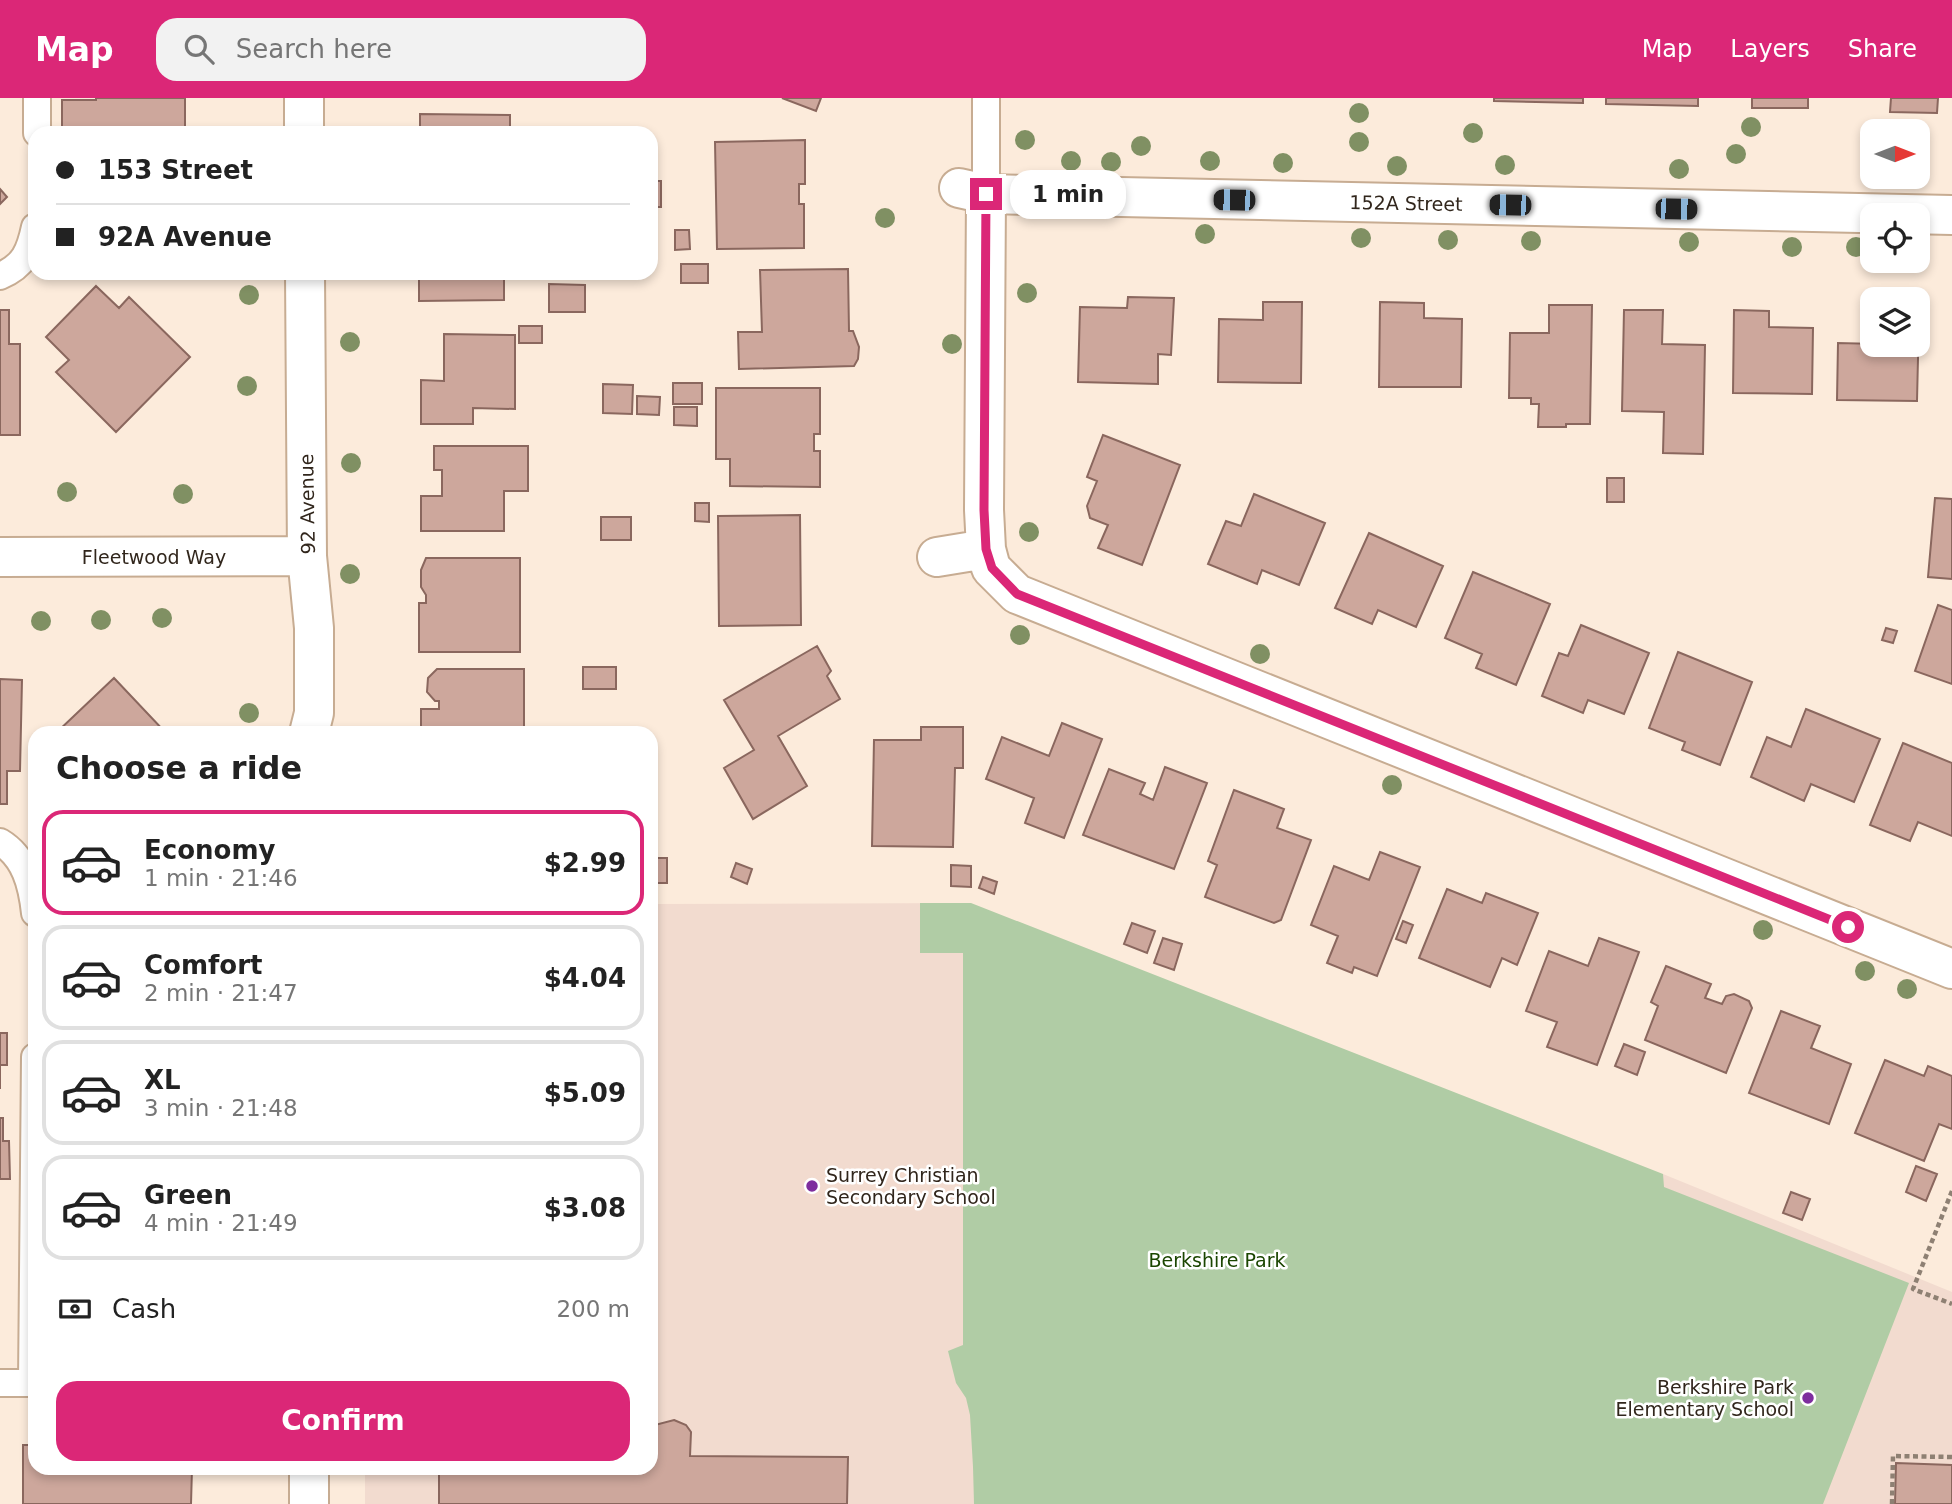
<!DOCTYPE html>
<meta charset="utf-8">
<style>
body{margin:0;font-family:"DejaVu Sans",sans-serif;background:#f2f2f2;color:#222;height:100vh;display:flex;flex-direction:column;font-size:26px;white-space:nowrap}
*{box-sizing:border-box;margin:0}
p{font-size:23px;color:#767676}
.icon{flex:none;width:38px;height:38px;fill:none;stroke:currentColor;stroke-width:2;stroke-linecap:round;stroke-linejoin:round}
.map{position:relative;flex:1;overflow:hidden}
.drawer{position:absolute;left:28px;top:628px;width:630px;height:749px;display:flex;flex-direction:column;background:#fff;border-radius:21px;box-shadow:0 4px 10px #0003}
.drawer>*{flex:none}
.hud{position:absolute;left:28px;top:28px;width:630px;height:154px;border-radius:21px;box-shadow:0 4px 10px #0003;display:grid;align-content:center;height:154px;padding:0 28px;background:#fff}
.needle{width:46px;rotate:90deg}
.tools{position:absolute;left:1860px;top:21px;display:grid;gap:14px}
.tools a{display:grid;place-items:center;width:70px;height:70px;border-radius:14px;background:#fff;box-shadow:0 4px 10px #0003;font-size:35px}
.end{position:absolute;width:32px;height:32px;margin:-16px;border:9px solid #db2777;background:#fff;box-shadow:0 0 0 4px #fff}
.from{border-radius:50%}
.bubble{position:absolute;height:49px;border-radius:21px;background:#fff;box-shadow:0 4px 10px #0003;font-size:23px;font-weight:700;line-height:49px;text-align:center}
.car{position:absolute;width:21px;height:42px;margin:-21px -10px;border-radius:9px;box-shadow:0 0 5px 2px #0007;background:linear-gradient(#222 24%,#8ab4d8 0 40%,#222 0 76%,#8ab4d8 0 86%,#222 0)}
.hud b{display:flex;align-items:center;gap:24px;height:66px;font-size:26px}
.hud b+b{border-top:2px solid #e0e0e0}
.hud i{width:18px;height:18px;background:#222}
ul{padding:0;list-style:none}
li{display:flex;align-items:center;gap:21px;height:105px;margin:0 14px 10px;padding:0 14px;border:4px solid #e0e0e0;border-radius:21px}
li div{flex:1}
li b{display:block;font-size:26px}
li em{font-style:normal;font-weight:700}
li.on{border-color:#db2777}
li>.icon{width:63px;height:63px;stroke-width:1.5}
h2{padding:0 28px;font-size:32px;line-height:84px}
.pay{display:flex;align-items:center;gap:18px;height:77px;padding:0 28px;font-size:26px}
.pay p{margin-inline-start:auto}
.action{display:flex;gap:14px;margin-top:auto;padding:14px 28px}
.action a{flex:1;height:80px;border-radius:21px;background:#db2777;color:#fff;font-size:28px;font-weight:700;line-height:80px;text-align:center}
header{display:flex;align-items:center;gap:42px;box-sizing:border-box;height:98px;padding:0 35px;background:#db2777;color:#fff}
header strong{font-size:33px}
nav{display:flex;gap:38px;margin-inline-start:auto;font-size:24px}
.search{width:490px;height:63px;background:#f2f2f2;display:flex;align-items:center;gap:18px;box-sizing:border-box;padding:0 24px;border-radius:21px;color:#767676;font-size:26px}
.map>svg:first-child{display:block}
.education{fill:#f2dbcf}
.green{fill:#b0cca5}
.building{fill:#cda79c;stroke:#8a675e;stroke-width:2}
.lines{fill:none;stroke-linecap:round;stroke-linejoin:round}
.service-casing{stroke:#c7ac92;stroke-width:30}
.minor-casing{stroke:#c7ac92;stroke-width:42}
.tertiary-casing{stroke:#c7ac92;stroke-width:42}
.path{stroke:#8e8073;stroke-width:4.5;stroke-dasharray:5 3.5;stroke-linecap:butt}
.service{stroke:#fff;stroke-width:26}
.minor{stroke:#fff;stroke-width:38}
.tertiary{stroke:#fff;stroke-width:38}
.tree{fill:#809063}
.route{stroke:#db2777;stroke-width:9}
.poi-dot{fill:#7e2e9e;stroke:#fff;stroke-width:2.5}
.labels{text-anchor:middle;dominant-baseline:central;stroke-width:5;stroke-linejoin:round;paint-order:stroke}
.street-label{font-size:19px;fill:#31261c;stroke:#fff}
.poi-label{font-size:19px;fill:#31261c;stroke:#fff;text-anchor:start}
.park-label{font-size:19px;fill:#1b4601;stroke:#fff}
</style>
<header>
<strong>Map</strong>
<div class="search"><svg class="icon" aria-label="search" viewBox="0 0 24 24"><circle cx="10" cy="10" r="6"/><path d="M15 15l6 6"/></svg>Search here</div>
<nav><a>Map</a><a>Layers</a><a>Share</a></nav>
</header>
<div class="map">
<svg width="1952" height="1406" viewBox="0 0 1952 1406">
<rect width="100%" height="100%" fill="#fcebdb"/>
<path class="education" d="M 971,805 L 974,1406 L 365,1406 L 365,1370 L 651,1370 L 651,806 Z
M 1663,1076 L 1952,1194 L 1952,1406 L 1663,1406 Z"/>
<path class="green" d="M 920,805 L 971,805 L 1663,1076 L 1664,1089 L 1909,1185 L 1823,1406 L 974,1406 L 973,1369 L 970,1317 L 966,1300 L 956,1285 L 948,1253 L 963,1247 L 963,855 L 920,855 Z"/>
<path class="building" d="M 96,0 L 185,0 L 185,35 L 62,35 L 62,2 L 96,2 Z
M 782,0 L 821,0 L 816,13 Z
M 1494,0 L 1583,0 L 1583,5 L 1494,3 Z
M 1606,0 L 1698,0 L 1698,8 L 1606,6 Z
M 1752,0 L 1808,0 L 1808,10 L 1752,10 Z
M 1891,0 L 1938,0 L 1937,15 L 1890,14 Z
M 420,16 L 510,17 L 510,35 L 420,35 Z
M 805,42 L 805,86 L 799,86 L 799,106 L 804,106 L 804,150 L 717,151 L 715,44 Z
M 651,83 L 661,83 L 661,109 L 651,109 Z
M 0,91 L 7,99 L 0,106 Z
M 675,132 L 689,132 L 690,151 L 675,152 Z
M 681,166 L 708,166 L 708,185 L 681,185 Z
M 848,171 L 849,233 L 853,233 L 859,249 L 858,261 L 854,268 L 739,271 L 738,234 L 762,234 L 760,172 Z
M 419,175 L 504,175 L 504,202 L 419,203 Z
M 549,186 L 585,187 L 585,214 L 549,214 Z
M 96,188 L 119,210 L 129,199 L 190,259 L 116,334 L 56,274 L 69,262 L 46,239 Z
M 1128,199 L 1174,200 L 1171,257 L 1158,256 L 1158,286 L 1078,284 L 1080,209 L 1127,210 Z
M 1263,204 L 1302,204 L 1301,285 L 1218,284 L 1219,221 L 1263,222 Z
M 1380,204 L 1424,205 L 1424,220 L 1462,221 L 1461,289 L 1379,289 Z
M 1549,207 L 1592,207 L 1590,326 L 1566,326 L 1566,329 L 1538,329 L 1539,306 L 1531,306 L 1531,300 L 1509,300 L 1510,235 L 1549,235 Z
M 0,212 L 9,212 L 9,246 L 20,246 L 20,337 L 0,337 Z
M 1624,212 L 1663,212 L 1662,246 L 1705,247 L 1703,356 L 1663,355 L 1664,314 L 1622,313 Z
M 1734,212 L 1769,213 L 1769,229 L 1813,230 L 1812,296 L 1733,295 Z
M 1919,217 L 1917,303 L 1837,302 L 1838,245 L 1918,247 Z
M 519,228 L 542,228 L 542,245 L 519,245 Z
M 444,236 L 515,237 L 515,311 L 473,310 L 473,326 L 421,326 L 421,282 L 444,283 Z
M 673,285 L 702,285 L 702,306 L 673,306 Z
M 603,286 L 633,287 L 632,316 L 603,315 Z
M 716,290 L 820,290 L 820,336 L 814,336 L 814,353 L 820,353 L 820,389 L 730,388 L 730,361 L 716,361 Z
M 637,298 L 660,299 L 659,317 L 637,316 Z
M 674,309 L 697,309 L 697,328 L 674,327 Z
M 1103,337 L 1180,367 L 1142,467 L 1098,450 L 1108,427 L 1090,420 L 1087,408 L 1097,383 L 1087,379 Z
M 434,348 L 528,348 L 528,393 L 504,393 L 504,433 L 421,433 L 421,398 L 442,398 L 442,372 L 434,372 Z
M 1607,380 L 1624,380 L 1624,404 L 1607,404 Z
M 1254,396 L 1325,425 L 1299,487 L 1262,472 L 1257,486 L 1208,466 L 1226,423 L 1241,428 Z
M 1935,400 L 1952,401 L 1952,481 L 1928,479 Z
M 695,405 L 709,405 L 709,424 L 695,423 Z
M 800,417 L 801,527 L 719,528 L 718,418 Z
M 601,419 L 631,419 L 631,442 L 601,442 Z
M 1369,435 L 1443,468 L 1416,529 L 1378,512 L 1372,526 L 1335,510 Z
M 426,460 L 520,460 L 520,554 L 419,554 L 419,505 L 426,505 L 426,497 L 421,489 L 421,472 Z
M 1473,474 L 1550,506 L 1516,587 L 1476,570 L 1482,556 L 1445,540 Z
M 1938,507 L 1952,512 L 1952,586 L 1915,573 Z
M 1581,527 L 1649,555 L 1624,616 L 1588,602 L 1583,615 L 1542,598 L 1559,555 L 1568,558 Z
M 1886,530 L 1897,533 L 1893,545 L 1882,542 Z
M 817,548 L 831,573 L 827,578 L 840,601 L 778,638 L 807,688 L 753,721 L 724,670 L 754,652 L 724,602 Z
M 1678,554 L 1752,584 L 1720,667 L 1682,652 L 1685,644 L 1649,630 Z
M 583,569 L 616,569 L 616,591 L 583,591 Z
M 437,571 L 524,571 L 524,635 L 421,635 L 421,611 L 439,611 L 439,603 L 435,603 L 427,594 L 428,580 Z
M 114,580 L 166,635 L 56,635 Z
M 0,581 L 22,582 L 20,673 L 7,673 L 7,706 L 0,706 Z
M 1806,611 L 1880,641 L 1854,704 L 1811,686 L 1804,703 L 1751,679 L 1767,639 L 1791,649 Z
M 1062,625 L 1102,641 L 1064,740 L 1025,725 L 1034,700 L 986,681 L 1002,639 L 1049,658 Z
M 921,629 L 963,629 L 963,670 L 955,670 L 953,749 L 872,748 L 874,642 L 921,642 Z
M 1903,645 L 1952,665 L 1952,738 L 1918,724 L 1910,743 L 1870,727 Z
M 1165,669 L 1207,685 L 1174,771 L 1083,737 L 1109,671 L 1145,685 L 1140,696 L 1153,702 Z
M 1234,692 L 1284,711 L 1277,730 L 1311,742 L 1281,822 L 1274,825 L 1205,799 L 1217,767 L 1208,763 Z
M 1380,754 L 1420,769 L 1377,878 L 1354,869 L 1352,875 L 1327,865 L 1338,838 L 1311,827 L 1334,768 L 1369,782 Z
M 651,760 L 667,760 L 667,785 L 651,785 Z
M 736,765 L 752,771 L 747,786 L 731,779 Z
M 951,767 L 971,768 L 971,789 L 951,788 Z
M 983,779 L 997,784 L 994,796 L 979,790 Z
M 1447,791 L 1482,805 L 1486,795 L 1538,815 L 1517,867 L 1502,860 L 1490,889 L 1419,860 Z
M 1403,823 L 1413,827 L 1406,845 L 1396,841 Z
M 1132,825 L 1155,833 L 1147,855 L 1124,846 Z
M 1163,840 L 1182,846 L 1174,872 L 1154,865 Z
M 1599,840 L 1639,854 L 1597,967 L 1547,949 L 1557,924 L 1526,913 L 1549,853 L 1588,868 Z
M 1666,868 L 1711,886 L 1705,900 L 1722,906 L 1726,898 L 1734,896 L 1749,903 L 1752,910 L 1726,975 L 1645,942 L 1658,908 L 1651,904 Z
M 1781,913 L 1820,928 L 1811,950 L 1851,966 L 1829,1026 L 1749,995 Z
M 0,935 L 7,935 L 7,967 L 0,967 L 0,991 Z
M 1624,946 L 1645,954 L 1637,977 L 1615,968 Z
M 1885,962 L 1924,978 L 1928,968 L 1952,978 L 1952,1031 L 1939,1026 L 1924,1063 L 1855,1035 Z
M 0,1020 L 3,1020 L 3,1043 L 9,1043 L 10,1081 L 0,1081 Z
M 1916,1068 L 1937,1076 L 1926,1103 L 1906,1094 Z
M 1791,1094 L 1810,1101 L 1802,1122 L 1783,1115 Z
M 33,1314 L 35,1314 L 35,1370 L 192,1370 L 191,1406 L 23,1406 L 23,1347 L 33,1347 Z
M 674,1322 L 686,1327 L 691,1334 L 690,1358 L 848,1359 L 847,1406 L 439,1406 L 439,1370 L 651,1370 L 651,1328 Z
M 1896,1365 L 1952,1367 L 1952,1406 L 1895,1406 Z"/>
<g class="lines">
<g class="service-casing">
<path id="service" d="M 37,0 L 37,35
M 986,0 L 986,96
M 0,178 C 24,168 30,153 35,129
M 0,744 C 25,759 32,787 35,815
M 0,1285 L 35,1285
M 32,1285 L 35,959"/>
</g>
<g class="minor-casing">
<path id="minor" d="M 959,90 L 986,96 L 984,412 L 986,451
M 986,96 L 1952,117
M 937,459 L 986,451 L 991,470 L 1017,496 L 1952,871"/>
</g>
<g class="tertiary-casing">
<path id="tertiary" d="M 304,0 L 304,35
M 305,175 L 307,458 L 314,530 L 314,615 L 309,635
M 0,459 L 307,458
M 309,1370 L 309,1406"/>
</g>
<path class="path" d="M 1952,1093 L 1913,1191 L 1952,1206
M 1892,1406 L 1893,1358 L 1952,1359"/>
<use href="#service" class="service"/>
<use href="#minor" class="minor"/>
<use href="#tertiary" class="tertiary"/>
</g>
<g class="tree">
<circle cx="1359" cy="15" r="10"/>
<circle cx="1751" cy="29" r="10"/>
<circle cx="1473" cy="35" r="10"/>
<circle cx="1025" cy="42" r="10"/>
<circle cx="1359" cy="44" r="10"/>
<circle cx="1141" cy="48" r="10"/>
<circle cx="1736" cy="56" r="10"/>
<circle cx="1071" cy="63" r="10"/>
<circle cx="1210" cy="63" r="10"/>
<circle cx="1111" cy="64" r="10"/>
<circle cx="1283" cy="65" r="10"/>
<circle cx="1505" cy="67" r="10"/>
<circle cx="1397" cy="68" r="10"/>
<circle cx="1679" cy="71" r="10"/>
<circle cx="885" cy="120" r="10"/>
<circle cx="1205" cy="136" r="10"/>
<circle cx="1361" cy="140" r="10"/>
<circle cx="1448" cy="142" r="10"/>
<circle cx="1531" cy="143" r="10"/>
<circle cx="1689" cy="144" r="10"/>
<circle cx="1792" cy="149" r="10"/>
<circle cx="1856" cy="149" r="10"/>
<circle cx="1027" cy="195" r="10"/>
<circle cx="249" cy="197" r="10"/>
<circle cx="350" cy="244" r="10"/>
<circle cx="952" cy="246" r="10"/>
<circle cx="247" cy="288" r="10"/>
<circle cx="351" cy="365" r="10"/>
<circle cx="67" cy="394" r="10"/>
<circle cx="183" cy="396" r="10"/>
<circle cx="1029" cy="434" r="10"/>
<circle cx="350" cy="476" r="10"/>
<circle cx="162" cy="520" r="10"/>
<circle cx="101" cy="522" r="10"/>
<circle cx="41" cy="523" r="10"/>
<circle cx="1020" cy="537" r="10"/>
<circle cx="1260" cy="556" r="10"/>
<circle cx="249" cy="615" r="10"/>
<circle cx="1392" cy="687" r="10"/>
<circle cx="1763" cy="832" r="10"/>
<circle cx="1865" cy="873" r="10"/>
<circle cx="1907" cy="891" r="10"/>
</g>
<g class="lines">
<path class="route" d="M 986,96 L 984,412 L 986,451 L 992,470 L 1017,496 L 1848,829"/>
</g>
<g class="poi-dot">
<circle cx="812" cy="1088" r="7"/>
<circle cx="1808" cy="1300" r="7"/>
</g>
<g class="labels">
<g class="street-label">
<text transform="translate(1406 105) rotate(1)">152A Street</text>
<text transform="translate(307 406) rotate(-91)">92 Avenue</text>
<text x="154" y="459">Fleetwood Way</text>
</g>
<g class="poi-label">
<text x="826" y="1077">Surrey Christian<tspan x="826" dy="22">Secondary School</tspan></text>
<text x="1794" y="1289" text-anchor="end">Berkshire Park<tspan x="1794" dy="22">Elementary School</tspan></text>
</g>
<g class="park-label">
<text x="1217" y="1162">Berkshire Park</text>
</g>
</g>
</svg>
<div class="tools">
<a><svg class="needle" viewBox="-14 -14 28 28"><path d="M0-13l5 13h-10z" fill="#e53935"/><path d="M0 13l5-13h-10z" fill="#767676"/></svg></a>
<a><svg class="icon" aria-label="locate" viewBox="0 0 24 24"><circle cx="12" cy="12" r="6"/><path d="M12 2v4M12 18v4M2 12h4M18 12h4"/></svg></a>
<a><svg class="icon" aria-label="layers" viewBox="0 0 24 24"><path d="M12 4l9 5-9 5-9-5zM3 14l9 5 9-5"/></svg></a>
</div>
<i class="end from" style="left:1848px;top:829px"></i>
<i class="end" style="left:986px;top:96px"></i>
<div class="bubble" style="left:1010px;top:72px;width:116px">1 min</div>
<i class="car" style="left:1234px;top:102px;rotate:271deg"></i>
<i class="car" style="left:1510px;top:107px;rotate:271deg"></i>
<i class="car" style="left:1676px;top:111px;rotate:91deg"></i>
<div class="hud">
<b><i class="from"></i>153 Street</b>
<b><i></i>92A Avenue</b>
</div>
<section class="drawer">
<h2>Choose a ride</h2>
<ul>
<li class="on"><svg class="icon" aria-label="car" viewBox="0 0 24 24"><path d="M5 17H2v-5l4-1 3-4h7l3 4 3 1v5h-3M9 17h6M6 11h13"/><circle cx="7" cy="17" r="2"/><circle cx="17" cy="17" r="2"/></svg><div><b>Economy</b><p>1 min · 21:46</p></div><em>$2.99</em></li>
<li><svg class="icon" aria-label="car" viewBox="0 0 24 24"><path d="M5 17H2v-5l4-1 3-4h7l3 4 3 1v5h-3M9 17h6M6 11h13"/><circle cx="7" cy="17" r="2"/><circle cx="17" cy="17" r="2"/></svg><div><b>Comfort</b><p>2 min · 21:47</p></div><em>$4.04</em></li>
<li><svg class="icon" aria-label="car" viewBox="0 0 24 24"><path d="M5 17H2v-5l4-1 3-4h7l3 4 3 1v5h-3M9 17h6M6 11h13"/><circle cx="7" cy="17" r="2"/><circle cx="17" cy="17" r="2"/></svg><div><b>XL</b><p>3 min · 21:48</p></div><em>$5.09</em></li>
<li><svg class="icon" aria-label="car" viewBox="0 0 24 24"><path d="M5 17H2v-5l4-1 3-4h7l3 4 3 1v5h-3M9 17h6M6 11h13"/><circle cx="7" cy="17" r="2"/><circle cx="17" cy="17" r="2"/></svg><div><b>Green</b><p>4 min · 21:49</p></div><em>$3.08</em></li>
</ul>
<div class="pay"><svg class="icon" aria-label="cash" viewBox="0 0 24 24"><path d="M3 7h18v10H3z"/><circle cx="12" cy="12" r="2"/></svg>Cash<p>200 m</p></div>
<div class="action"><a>Confirm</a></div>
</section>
</div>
